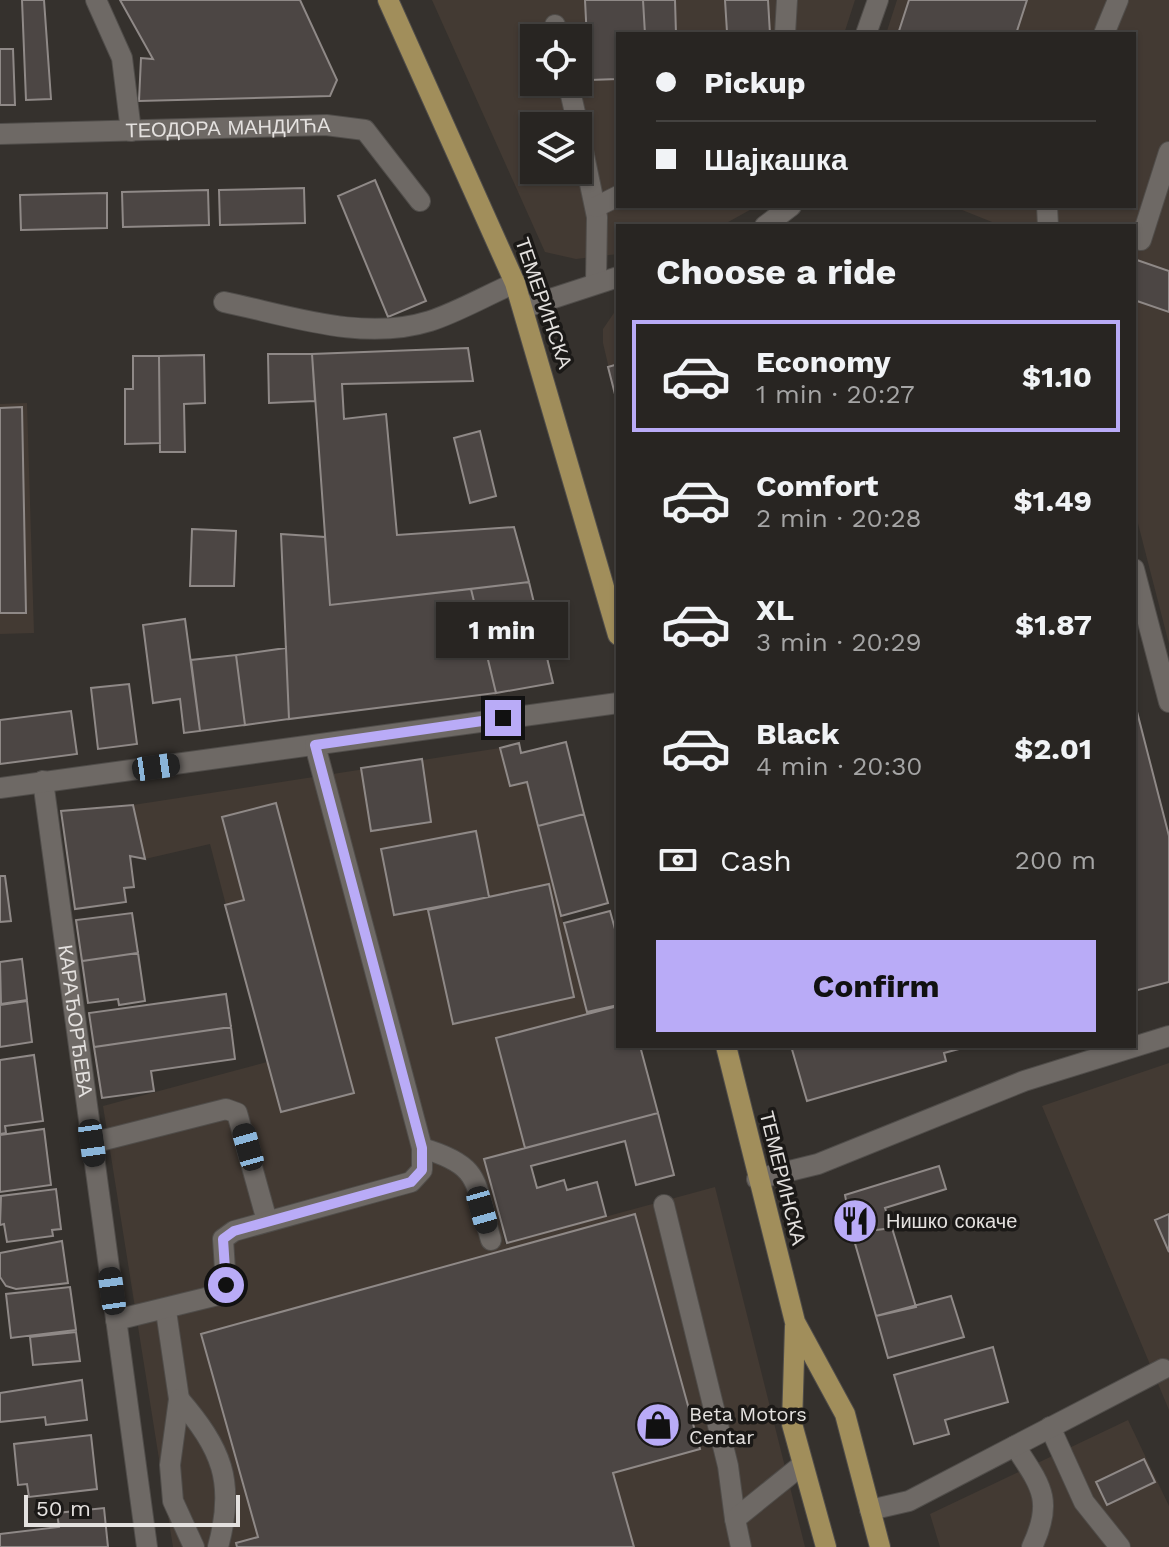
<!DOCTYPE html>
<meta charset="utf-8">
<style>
body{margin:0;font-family:"Work Sans",sans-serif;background:#34312f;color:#f1f3f6;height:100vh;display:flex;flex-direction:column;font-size:30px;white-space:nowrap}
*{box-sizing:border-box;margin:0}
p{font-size:26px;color:#a5a5a5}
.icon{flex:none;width:44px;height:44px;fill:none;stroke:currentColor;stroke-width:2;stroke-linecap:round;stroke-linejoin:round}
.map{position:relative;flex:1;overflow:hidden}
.panel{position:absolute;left:616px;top:224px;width:520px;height:824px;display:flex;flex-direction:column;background:#282522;border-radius:0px;box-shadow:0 2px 6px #0004,0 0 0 2px #444240}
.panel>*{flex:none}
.hud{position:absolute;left:616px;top:32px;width:520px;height:176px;border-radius:0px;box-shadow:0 2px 6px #0004,0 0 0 2px #444240;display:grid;align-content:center;height:176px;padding:0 40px;background:#282522}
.buttons{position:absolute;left:520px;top:24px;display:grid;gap:16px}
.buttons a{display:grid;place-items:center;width:72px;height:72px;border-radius:0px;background:#282522;box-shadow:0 2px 6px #0004,0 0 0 2px #444240;font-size:40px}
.scale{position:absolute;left:24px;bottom:20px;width:216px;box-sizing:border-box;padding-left:8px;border:4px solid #e4e1df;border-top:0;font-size:22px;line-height:28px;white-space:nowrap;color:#e4e1df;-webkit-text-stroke:6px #1b1917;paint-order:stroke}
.end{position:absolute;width:36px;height:36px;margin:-18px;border:10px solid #b9abf7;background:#111;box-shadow:0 0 0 4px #111}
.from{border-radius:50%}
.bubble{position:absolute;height:56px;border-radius:0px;background:#282522;box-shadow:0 2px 6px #0004,0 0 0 2px #444240;font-size:26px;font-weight:700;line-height:56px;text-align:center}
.car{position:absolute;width:24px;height:48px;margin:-24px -12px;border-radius:10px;box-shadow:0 0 6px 2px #0007;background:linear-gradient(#222 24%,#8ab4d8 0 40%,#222 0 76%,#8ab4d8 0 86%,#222 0)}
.hud b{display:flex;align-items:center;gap:28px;height:76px;font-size:30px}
.hud b+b{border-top:2px solid #444240}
.hud i{width:20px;height:20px;background:#f1f3f6}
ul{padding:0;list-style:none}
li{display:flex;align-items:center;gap:24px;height:112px;margin:0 16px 12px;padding:0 24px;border:4px solid transparent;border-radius:0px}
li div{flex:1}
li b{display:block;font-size:30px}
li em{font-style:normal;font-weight:700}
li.active{border-color:#b9abf7}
li>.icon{width:72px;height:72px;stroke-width:1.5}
h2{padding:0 40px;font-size:36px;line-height:96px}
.pay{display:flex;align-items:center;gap:20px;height:88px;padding:0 40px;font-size:30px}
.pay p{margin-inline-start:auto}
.button{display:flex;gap:16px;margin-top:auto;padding:16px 40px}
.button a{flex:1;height:92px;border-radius:0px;background:#b9abf7;color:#111;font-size:32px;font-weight:700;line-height:92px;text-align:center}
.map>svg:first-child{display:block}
.built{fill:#433a33;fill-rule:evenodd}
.building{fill:#4c4644;stroke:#8f8987;stroke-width:2}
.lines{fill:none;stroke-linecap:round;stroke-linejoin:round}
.minor-casing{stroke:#504d4a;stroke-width:22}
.major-casing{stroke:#504d4a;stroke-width:22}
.minor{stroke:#6e6965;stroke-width:20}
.major{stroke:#a18e5b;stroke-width:20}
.route{stroke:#b9abf7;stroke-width:10}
.labels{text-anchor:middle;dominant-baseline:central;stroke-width:7;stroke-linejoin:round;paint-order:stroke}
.street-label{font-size:20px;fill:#e4e1df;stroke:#1b1917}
.poi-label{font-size:20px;fill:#e4e1df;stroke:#1b1917;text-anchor:start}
</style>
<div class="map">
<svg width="1169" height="1547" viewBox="0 0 1169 1547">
<rect width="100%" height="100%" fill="#35312d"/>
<path class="built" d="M 432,0 L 855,0 L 844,34 L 618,34 L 618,206 L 757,206 L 721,226 L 618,226 L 618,254 L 576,259 L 545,252 ZM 534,38 L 578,38 L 578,82 L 534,82 ZM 534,126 L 578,126 L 578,170 L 534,170 Z
M 897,0 L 1169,0 L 1169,644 L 1134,508 L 1134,226 L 1002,226 L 952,206 L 1134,206 L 1134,34 L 886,34 Z
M 618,307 L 618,407 L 603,343 L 603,329 Z
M 27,403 L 34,633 L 0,634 L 0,404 Z
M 500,748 L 510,786 L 527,782 L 587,1014 L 496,1038 L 525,1148 L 485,1159 L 505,1244 L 715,1187 L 805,1547 L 173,1547 L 103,1106 L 267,1062 L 210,844 L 145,859 L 133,805 Z
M 1169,1063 L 1169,1410 L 1042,1106 Z
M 1128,1420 L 1169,1506 L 1169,1547 L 940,1547 L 930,1514 Z"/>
<path class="building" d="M 22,0 L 44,0 L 51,99 L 26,100 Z
M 120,0 L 300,0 L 337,80 L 330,96 L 139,101 L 141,58 L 153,59 Z
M 585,0 L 643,0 L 645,34 L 618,34 L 618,79 L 589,80 Z
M 643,0 L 675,0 L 676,34 L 645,34 Z
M 725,0 L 768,0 L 770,34 L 695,34 L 727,32 Z
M 909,0 L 1027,0 L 1016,34 L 898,34 Z
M 0,49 L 13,49 L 15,105 L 0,105 Z
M 375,180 L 426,301 L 388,317 L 338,196 Z
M 304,188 L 305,223 L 220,225 L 219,190 Z
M 208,190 L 209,225 L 123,227 L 122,192 Z
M 107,193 L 107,228 L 21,230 L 20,195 Z
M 1134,259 L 1169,271 L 1169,312 L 1134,300 Z
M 468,348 L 473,381 L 342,384 L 344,419 L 386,414 L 397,535 L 514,527 L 529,582 L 330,605 L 312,354 Z
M 268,354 L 312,354 L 315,401 L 269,403 Z
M 204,355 L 205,403 L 184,404 L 185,452 L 160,452 L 159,356 Z
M 133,356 L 159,356 L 160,443 L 125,444 L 125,389 L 133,389 Z
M 618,364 L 618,406 L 608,367 Z
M 22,407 L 26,613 L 0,613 L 0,408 Z
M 480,431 L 496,496 L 470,503 L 454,438 Z
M 192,529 L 236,531 L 234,586 L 190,586 Z
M 281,534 L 325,537 L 330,605 L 471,589 L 496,693 L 289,719 Z
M 529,582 L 553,683 L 496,693 L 471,589 Z
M 185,619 L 200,731 L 184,733 L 180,699 L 153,703 L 143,625 Z
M 286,648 L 289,719 L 245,725 L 236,655 Z
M 236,655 L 245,725 L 200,731 L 191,660 Z
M 129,684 L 137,744 L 98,749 L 91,688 Z
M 1134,700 L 1169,836 L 1169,982 L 1134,991 Z
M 71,711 L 77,754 L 0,764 L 0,720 Z
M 566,742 L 584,814 L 538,826 L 527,782 L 510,786 L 500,748 L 519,743 L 521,753 Z
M 422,759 L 431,822 L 371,831 L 361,768 Z
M 276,803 L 354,1093 L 281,1112 L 225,905 L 244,900 L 222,817 Z
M 133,805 L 145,859 L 130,856 L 134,887 L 124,888 L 126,902 L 75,909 L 61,811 Z
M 584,814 L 608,903 L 561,916 L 538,826 Z
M 476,831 L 489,897 L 394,915 L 381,849 Z
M 0,876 L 5,876 L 11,921 L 0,922 Z
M 549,884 L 574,997 L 453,1024 L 428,910 Z
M 610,911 L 618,940 L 618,1005 L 587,1012 L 564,923 Z
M 132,913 L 138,953 L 82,961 L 76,920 Z
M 138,953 L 145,1001 L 119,1005 L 118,999 L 88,1003 L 82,961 Z
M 22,959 L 27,1000 L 1,1004 L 0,962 Z
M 226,994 L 231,1027 L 94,1047 L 89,1013 Z
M 27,1001 L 32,1042 L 0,1047 L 0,1005 Z
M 618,1006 L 618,1046 L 640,1046 L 658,1113 L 525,1148 L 496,1038 Z
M 231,1027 L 235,1059 L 151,1071 L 154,1091 L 102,1098 L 94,1047 Z
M 791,1046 L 970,1046 L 944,1053 L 946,1061 L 807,1101 Z
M 34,1055 L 43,1121 L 5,1126 L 6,1133 L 0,1134 L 0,1060 Z
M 658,1113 L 674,1175 L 636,1185 L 625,1141 L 531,1166 L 537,1188 L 564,1180 L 567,1190 L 597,1182 L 606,1216 L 507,1243 L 484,1159 Z
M 44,1129 L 51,1185 L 0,1192 L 0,1135 Z
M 939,1166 L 946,1189 L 885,1208 L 892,1228 L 852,1233 L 845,1195 Z
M 56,1189 L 61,1229 L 52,1230 L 53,1236 L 7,1242 L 4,1224 L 0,1225 L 1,1196 Z
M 635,1214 L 700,1449 L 613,1473 L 634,1547 L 237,1547 L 236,1543 L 258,1537 L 201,1334 Z
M 1169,1214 L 1169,1252 L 1155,1220 Z
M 892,1228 L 916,1307 L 876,1316 L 852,1233 Z
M 62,1241 L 68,1283 L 16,1289 L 6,1286 L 0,1277 L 0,1253 Z
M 70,1287 L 76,1330 L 11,1338 L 6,1294 Z
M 951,1296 L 964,1337 L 888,1358 L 876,1316 Z
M 76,1332 L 80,1361 L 33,1365 L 30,1337 Z
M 993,1347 L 1008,1402 L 945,1420 L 949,1434 L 914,1444 L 894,1375 Z
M 82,1380 L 87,1420 L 46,1425 L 45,1417 L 0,1422 L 0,1393 Z
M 91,1435 L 97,1489 L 29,1497 L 27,1484 L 18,1485 L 14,1444 Z
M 1144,1459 L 1155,1482 L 1107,1505 L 1096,1482 Z
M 104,1508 L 108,1547 L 0,1547 L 0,1534 L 59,1527 L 57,1513 Z"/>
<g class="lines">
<g class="minor-casing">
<g id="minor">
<path d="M 96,0 L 122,58 L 131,131"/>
<path d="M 555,25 L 558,38"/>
<path d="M 785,34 L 787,0"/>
<path d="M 866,34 L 878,0"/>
<path d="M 1104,34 L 1118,0"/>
<path d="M 568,82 L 578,126"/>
<path d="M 578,127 L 597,217 L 596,283"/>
<path id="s1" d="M 0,134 L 326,125 L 365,130 L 420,201"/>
<path d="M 1047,206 L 1048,226"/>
<path d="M 596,207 L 618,196"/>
<path d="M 765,226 L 791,206"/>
<path d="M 1141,240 L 1169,152"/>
<path d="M 224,302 C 291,316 363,342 430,321 C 458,312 487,295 515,283"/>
<path d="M 523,308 L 618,277"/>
<path d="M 1134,569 L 1169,702"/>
<path id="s2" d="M 43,781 L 147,1547"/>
<path d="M 0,788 L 618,703"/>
<path d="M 92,1143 L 226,1109 L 237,1113 L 267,1221"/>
<path d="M 422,1148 C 484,1166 474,1183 491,1240"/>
<path d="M 757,1179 L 818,1164 L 1024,1081 L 1169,1036"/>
<path d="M 664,1205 L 728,1466 L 735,1519"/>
<path d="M 166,1311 L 179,1399 L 170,1465 L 173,1501 L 194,1547"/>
<path d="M 116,1320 L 222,1294 L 226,1285 L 223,1239 L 234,1231 L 411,1182 L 422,1170 L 422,1148 L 315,745"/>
<path d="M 179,1399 C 221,1448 236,1481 218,1547"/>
<path d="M 1050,1427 L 1084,1502 L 1120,1547"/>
<path d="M 1015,1446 C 1041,1486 1054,1500 1032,1547"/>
<path d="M 870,1510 L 909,1501 L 1163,1369"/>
<path d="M 741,1547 L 735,1519 L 802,1465"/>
</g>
</g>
<g class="major-casing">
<path id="major" d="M 388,0 L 515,283 L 618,635
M 726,1046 L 795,1322 L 845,1414 L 880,1547
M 795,1326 L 792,1424 L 826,1547"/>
</g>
<use href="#minor" class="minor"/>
<use href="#major" class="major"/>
</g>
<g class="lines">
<path class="route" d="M 226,1285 L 223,1239 L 234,1231 L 411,1182 L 422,1170 L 422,1148 L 315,745 L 503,718"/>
</g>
<defs>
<g id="restaurant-disc" transform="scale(2.3)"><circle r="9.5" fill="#b9abf7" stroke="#1b1917"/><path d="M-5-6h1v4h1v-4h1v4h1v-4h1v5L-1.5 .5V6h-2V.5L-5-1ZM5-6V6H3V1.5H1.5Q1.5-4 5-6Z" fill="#111"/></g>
<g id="shop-disc" transform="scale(2.3)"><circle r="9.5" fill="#b9abf7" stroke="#1b1917"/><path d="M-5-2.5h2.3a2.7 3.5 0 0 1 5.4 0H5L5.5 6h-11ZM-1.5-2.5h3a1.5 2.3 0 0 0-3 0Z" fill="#111"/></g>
</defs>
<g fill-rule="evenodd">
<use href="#restaurant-disc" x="855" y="1221"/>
<use href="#shop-disc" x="658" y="1425"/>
</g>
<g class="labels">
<g class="street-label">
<text stroke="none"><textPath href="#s1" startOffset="228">ТЕОДОРА МАНДИЋА</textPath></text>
<text transform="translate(544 303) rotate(71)">ТЕМЕРИНСКА</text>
<text stroke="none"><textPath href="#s2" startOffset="242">КАРАЂОРЂЕВА</textPath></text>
<text transform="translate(783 1178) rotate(76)">ТЕМЕРИНСКА</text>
</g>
<g class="poi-label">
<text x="886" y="1221">Нишко сокаче</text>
<text x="689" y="1414">Beta Motors<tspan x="689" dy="23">Centar</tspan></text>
</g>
</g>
</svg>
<div class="buttons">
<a><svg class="icon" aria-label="locate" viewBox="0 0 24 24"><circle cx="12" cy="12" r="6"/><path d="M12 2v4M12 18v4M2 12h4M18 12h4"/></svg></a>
<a><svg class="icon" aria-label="layers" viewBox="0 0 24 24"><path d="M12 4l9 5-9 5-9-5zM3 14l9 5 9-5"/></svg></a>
</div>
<div class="scale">50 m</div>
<i class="end from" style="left:226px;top:1285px"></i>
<i class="end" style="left:503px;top:718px"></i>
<div class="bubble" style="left:436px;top:602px;width:132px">1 min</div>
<i class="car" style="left:156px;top:767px;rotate:82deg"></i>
<i class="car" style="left:92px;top:1143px;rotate:172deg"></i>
<i class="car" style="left:248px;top:1147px;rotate:344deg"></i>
<i class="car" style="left:482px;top:1210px;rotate:164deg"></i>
<i class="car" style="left:112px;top:1291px;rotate:352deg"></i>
<div class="hud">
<b><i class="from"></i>Pickup</b>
<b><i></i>Шајкашка</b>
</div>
<section class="panel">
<h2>Choose a ride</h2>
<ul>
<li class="active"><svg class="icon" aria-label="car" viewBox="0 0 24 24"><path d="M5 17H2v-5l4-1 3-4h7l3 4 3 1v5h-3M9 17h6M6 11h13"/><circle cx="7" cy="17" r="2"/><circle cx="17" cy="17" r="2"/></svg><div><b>Economy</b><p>1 min · 20:27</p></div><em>$1.10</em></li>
<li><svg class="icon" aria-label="car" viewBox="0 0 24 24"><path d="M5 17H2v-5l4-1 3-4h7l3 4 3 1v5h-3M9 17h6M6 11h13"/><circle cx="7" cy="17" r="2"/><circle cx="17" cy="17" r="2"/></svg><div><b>Comfort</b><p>2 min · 20:28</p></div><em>$1.49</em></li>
<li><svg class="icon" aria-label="car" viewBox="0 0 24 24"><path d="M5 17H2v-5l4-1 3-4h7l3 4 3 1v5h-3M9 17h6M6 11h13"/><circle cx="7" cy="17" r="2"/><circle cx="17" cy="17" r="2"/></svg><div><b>XL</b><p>3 min · 20:29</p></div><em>$1.87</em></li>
<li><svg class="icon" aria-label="car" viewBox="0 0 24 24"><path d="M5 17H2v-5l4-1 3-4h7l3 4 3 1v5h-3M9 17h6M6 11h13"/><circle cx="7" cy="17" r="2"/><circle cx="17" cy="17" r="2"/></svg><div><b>Black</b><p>4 min · 20:30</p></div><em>$2.01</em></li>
</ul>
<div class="pay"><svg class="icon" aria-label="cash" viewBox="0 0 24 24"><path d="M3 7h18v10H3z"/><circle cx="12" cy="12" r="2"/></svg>Cash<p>200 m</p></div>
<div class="button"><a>Confirm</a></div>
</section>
</div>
